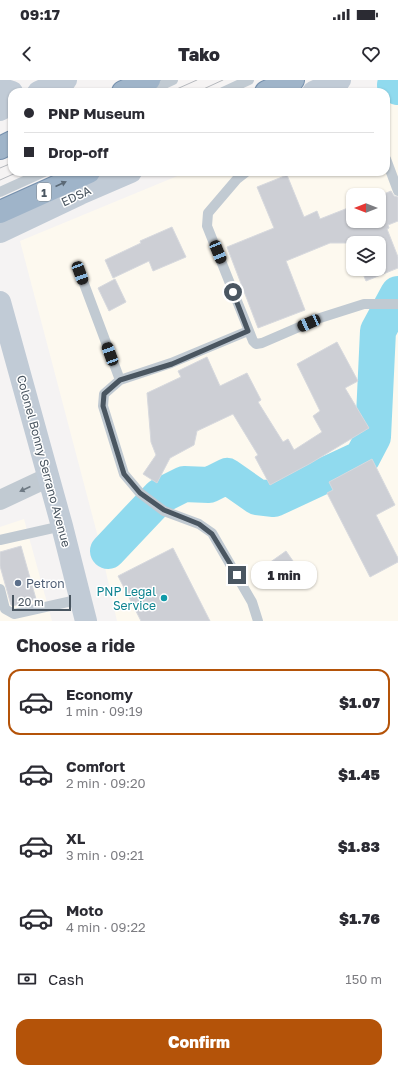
<!DOCTYPE html>
<meta charset="utf-8">
<style>
body{margin:0;font-family:"Golos Text",sans-serif;background:#f7f7f7;color:#2b2b33;height:100vh;display:flex;flex-direction:column;font-size:15px;white-space:nowrap}
*{box-sizing:border-box;margin:0}
p{font-size:13px;color:#7c7c81}
.icon{flex:none;width:22px;height:22px;fill:none;stroke:currentColor;stroke-width:2;stroke-linecap:round;stroke-linejoin:round}
.map{position:relative;height:541px;overflow:hidden}
.details{display:flex;flex-direction:column;background:#fff;flex:1}
.details>*{flex:none}
.banner{position:absolute;left:8px;top:8px;width:382px;height:88px;border-radius:12px;box-shadow:0 1px 3px #0004;display:grid;align-content:center;height:88px;padding:0 16px;background:#fff}
.needle{width:26px;rotate:270deg}
.tools{position:absolute;left:346px;top:108px;display:grid;gap:8px}
.tools a{display:grid;place-items:center;width:40px;height:40px;border-radius:8px;background:#fff;box-shadow:0 1px 3px #0004;font-size:20px}
.scale{position:absolute;left:12px;bottom:10px;width:59px;box-sizing:border-box;padding-left:4px;border:2px solid #4a5661;border-top:0;font-size:11px;line-height:14px;white-space:nowrap;color:#4a5661;-webkit-text-stroke:3px #fff;paint-order:stroke}
.end{position:absolute;width:18px;height:18px;margin:-9px;border:5px solid #4a5661;background:#fff;box-shadow:0 0 0 2px #fff}
.from{border-radius:50%}
.bubble{position:absolute;height:28px;border-radius:12px;background:#fff;box-shadow:0 1px 3px #0004;font-size:13px;font-weight:800;line-height:28px;text-align:center}
.car{position:absolute;width:12px;height:24px;margin:-12px -6px;border-radius:5px;box-shadow:0 0 3px 1px #0007;background:linear-gradient(#222 24%,#8ab4d8 0 40%,#222 0 76%,#8ab4d8 0 86%,#222 0)}
.banner b{display:flex;align-items:center;gap:14px;height:38px;font-size:15px}
.banner b+b{border-top:1px solid #e1e1e2}
.banner i{width:10px;height:10px;background:#2b2b33}
ul{padding:0;list-style:none}
li{display:flex;align-items:center;gap:12px;height:66px;margin:0 8px 6px;padding:0 8px;border:2px solid transparent;border-radius:12px}
li div{flex:1}
li b{display:block;font-size:15px}
li em{font-style:normal;font-weight:800}
li.current{border-color:#b45309}
li>.icon{width:36px;height:36px;stroke-width:1.5}
h2{padding:0 16px;font-size:18px;line-height:48px}
.pay{display:flex;align-items:center;gap:10px;height:44px;padding:0 16px;font-size:15px}
.pay p{margin-inline-start:auto}
.cta{display:flex;gap:8px;margin-top:auto;padding:8px 16px}
.cta a{flex:1;height:46px;border-radius:12px;background:#b45309;color:#fff;font-size:16px;font-weight:800;line-height:46px;text-align:center}
.status{display:flex;justify-content:space-between;align-items:center;height:28px;padding:0 20px;background:#fff;direction:ltr}
.status svg{height:11px;fill:currentColor}
header{display:flex;justify-content:space-between;align-items:center;height:52px;padding:0 16px;background:#fff;font-size:18px;font-weight:800}
.map>svg:first-child{display:block}
.commercial{fill:#fdf9ef;fill-rule:evenodd}
.lines{fill:none;stroke-linecap:round;stroke-linejoin:round}
.river{stroke:#90daee;stroke-width:36}
.building{fill:#cdcfd5;stroke:#d7d9de}
.trunk-casing{stroke:#7690ad;stroke-width:24}
.service{stroke:#c1cad2;stroke-width:10}
.minor{stroke:#c1cad2;stroke-width:20}
.secondary{stroke:#c1cbd6;stroke-width:22}
.trunk{stroke:#9fb4c9;stroke-width:22}
.tram{stroke:#b5b8bd;stroke-width:1}
.oneway{fill:#5b6976}
.oneway2{fill:#6e7983}
.route{stroke:#4a5661;stroke-width:5}
.service-dot{fill:#5c6f8a;stroke:#fff;stroke-width:1.5}
.culture-dot{fill:#0f9aa8;stroke:#fff;stroke-width:1.5}
.labels{text-anchor:middle;dominant-baseline:central;stroke-width:3;stroke-linejoin:round;paint-order:stroke}
.shield{fill:#fff;stroke:#808990;stroke-width:1}
.shield-label{font-size:11px;font-weight:bold;fill:#4a5661}
.street-label{font-size:12px;fill:#4a5661;stroke:#fff}
.service-label{font-size:12px;fill:#4e5e75;stroke:#fff;text-anchor:start}
.culture-label{font-size:12px;fill:#0d838f;stroke:#fff;text-anchor:end}
</style>
<div class="status"><b>09:17</b><svg viewBox="0 0 49 12"><path d="M0 12V9h3v3zM5 12V6h3v6zM10 12V3h3v9zM15 12V0h3v12zM26 1h20v11H26zM47 4h2v5h-2z"/></svg></div>
<header><svg class="icon" aria-label="back" viewBox="0 0 24 24"><path d="M15 5l-7 7 7 7"/></svg>Tako<svg class="icon" aria-label="heart" viewBox="0 0 24 24"><path d="M12 20l-8-8c-3-5 5-10 8-4 3-6 11-1 8 4z"/></svg></header>
<div class="map">
<svg width="398" height="541" viewBox="0 0 398 541">
<rect width="100%" height="100%" fill="#f5f3f3"/>
<path class="commercial" d="M 398,4 L 398,541 L 117,541 L 99,461 L 20,161 L 187,92 L 386,92 L 386,12 L 380,12 ZM 353,115 L 379,115 L 379,141 L 353,141 ZM 353,163 L 379,163 L 379,189 L 353,189 Z
M 24,439 L 52,541 L 0,541 L 0,447 Z"/>
<g class="lines">
<path class="river" d="M 395,5 L 398,7
M 108,471 L 160,416 L 184,404 L 209,405 L 227,396 L 257,417 L 274,419 L 362,378 L 373,357 L 378,251 L 398,214"/>
</g>
<path class="building" d="M 287,95 L 304,137 L 317,131 L 320,139 L 353,126 L 353,141 L 379,141 L 379,116 L 391,111 L 394,116 L 398,117 L 398,141 L 388,145 L 389,148 L 387,149 L 398,177 L 398,188 L 366,201 L 361,189 L 379,189 L 379,163 L 353,163 L 353,169 L 351,163 L 330,163 L 286,181 L 305,230 L 258,248 L 227,167 L 274,148 L 257,107 Z
M 172,147 L 186,177 L 153,191 L 149,181 L 113,198 L 105,180 L 141,163 L 140,161 Z
M 115,199 L 126,222 L 109,231 L 98,208 Z
M 337,262 L 358,301 L 345,308 L 369,348 L 311,383 L 270,405 L 255,377 L 258,375 L 233,334 L 197,351 L 194,365 L 170,378 L 157,403 L 143,394 L 156,375 L 151,362 L 147,313 L 181,297 L 178,291 L 207,277 L 220,306 L 247,293 L 261,320 L 258,322 L 283,362 L 288,359 L 294,370 L 322,352 L 313,336 L 320,331 L 297,284 Z
M 372,379 L 395,425 L 376,435 L 398,478 L 398,482 L 370,497 L 327,413 L 333,410 L 329,402 Z
M 21,466 L 36,519 L 13,526 L 11,525 L 0,486 L 0,472 Z
M 173,468 L 210,541 L 141,541 L 118,496 Z
M 286,471 L 300,491 L 275,508 L 262,488 Z"/>
<g class="lines">
<g class="trunk-casing">
<path id="trunk" d="M 123,12 L 149,0
M 266,12 L 293,0
M 0,68 L 12,62
M 0,132 L 89,92"/>
</g>
<path class="service" d="M 147,12 L 173,0
M 223,12 L 249,0
M 386,79 L 398,111
M 246,92 L 237,99 L 208,133 L 207,146 L 253,261 L 256,264 L 262,263 L 320,238 L 364,224 L 398,224
M 0,112 L 44,92
M 80,193 L 120,300 L 171,283 L 248,251
M 120,300 L 104,314 L 103,326 L 124,394 L 140,413 L 164,431 L 199,444 L 212,453 L 252,522 L 258,541
M 0,460 L 62,446
M 0,509 L 5,529 L 14,534 L 81,519"/>
<path class="minor" d="M 0,420 L 49,397"/>
<path class="secondary" d="M 0,8 L 12,12
M 38,12 L 66,0
M 313,12 L 340,0
M 0,30 L 12,24
M 0,152 L 80,114 L 131,92
M 0,222 L 62,446 L 86,541"/>
<use href="#trunk" class="trunk"/>
<path class="tram" d="M 170,12 L 197,0
M 197,12 L 223,0
M 0,88 L 12,83
M 0,100 L 18,92"/>
</g>
<defs><path id="oneway-solid" d="M-6-.8H1V-3.2L6.5 0L1 3.2V.8H-6Z"/></defs>
<use class="oneway" href="#oneway-solid" transform="translate(61 104) rotate(-24)"/>
<use class="oneway2" href="#oneway-solid" transform="translate(25 409) rotate(155)"/>
<g class="lines">
<path class="route" d="M 233,212 L 248,251 L 172,284 L 120,300 L 104,314 L 103,326 L 124,394 L 140,413 L 164,430 L 199,444 L 212,454 L 237,495"/>
</g>
<circle class="service-dot" cx="18" cy="503" r="4"/>
<circle class="culture-dot" cx="164" cy="518" r="4"/>
<g class="labels">
<rect class="shield" x="37" y="103" width="14" height="18" rx="3"/>
<g class="shield-label">
<text x="44" y="112">1</text>
</g>
<g class="street-label">
<text transform="translate(76 116) rotate(-25)">EDSA</text>
<text transform="translate(44 381) rotate(75)">Colonel Bonny Serrano Avenue</text>
</g>
<g class="service-label">
<text x="26" y="503">Petron</text>
</g>
<g class="culture-label">
<text x="156" y="511">PNP Legal<tspan x="156" dy="14">Service</tspan></text>
</g>
</g>
</svg>
<div class="tools">
<a><svg class="needle" viewBox="-14 -14 28 28"><path d="M0-13l5 13h-10z" fill="#e53935"/><path d="M0 13l5-13h-10z" fill="#7c7c81"/></svg></a>
<a><svg class="icon" aria-label="layers" viewBox="0 0 24 24"><path d="M12 4l9 5-9 5-9-5zM3 14l9 5 9-5"/></svg></a>
</div>
<div class="scale">20 m</div>
<i class="end from" style="left:233px;top:212px"></i>
<i class="end" style="left:237px;top:495px"></i>
<div class="bubble" style="left:251px;top:481px;width:66px">1 min</div>
<i class="car" style="left:218px;top:172px;rotate:158deg"></i>
<i class="car" style="left:80px;top:193px;rotate:160deg"></i>
<i class="car" style="left:309px;top:243px;rotate:246deg"></i>
<i class="car" style="left:110px;top:274px;rotate:340deg"></i>
<div class="banner">
<b><i class="from"></i>PNP Museum</b>
<b><i></i>Drop-off</b>
</div>
</div>
<section class="details">
<h2>Choose a ride</h2>
<ul>
<li class="current"><svg class="icon" aria-label="car" viewBox="0 0 24 24"><path d="M5 17H2v-5l4-1 3-4h7l3 4 3 1v5h-3M9 17h6M6 11h13"/><circle cx="7" cy="17" r="2"/><circle cx="17" cy="17" r="2"/></svg><div><b>Economy</b><p>1 min · 09:19</p></div><em>$1.07</em></li>
<li><svg class="icon" aria-label="car" viewBox="0 0 24 24"><path d="M5 17H2v-5l4-1 3-4h7l3 4 3 1v5h-3M9 17h6M6 11h13"/><circle cx="7" cy="17" r="2"/><circle cx="17" cy="17" r="2"/></svg><div><b>Comfort</b><p>2 min · 09:20</p></div><em>$1.45</em></li>
<li><svg class="icon" aria-label="car" viewBox="0 0 24 24"><path d="M5 17H2v-5l4-1 3-4h7l3 4 3 1v5h-3M9 17h6M6 11h13"/><circle cx="7" cy="17" r="2"/><circle cx="17" cy="17" r="2"/></svg><div><b>XL</b><p>3 min · 09:21</p></div><em>$1.83</em></li>
<li><svg class="icon" aria-label="car" viewBox="0 0 24 24"><path d="M5 17H2v-5l4-1 3-4h7l3 4 3 1v5h-3M9 17h6M6 11h13"/><circle cx="7" cy="17" r="2"/><circle cx="17" cy="17" r="2"/></svg><div><b>Moto</b><p>4 min · 09:22</p></div><em>$1.76</em></li>
</ul>
<div class="pay"><svg class="icon" aria-label="cash" viewBox="0 0 24 24"><path d="M3 7h18v10H3z"/><circle cx="12" cy="12" r="2"/></svg>Cash<p>150 m</p></div>
<div class="cta"><a>Confirm</a></div>
</section>
